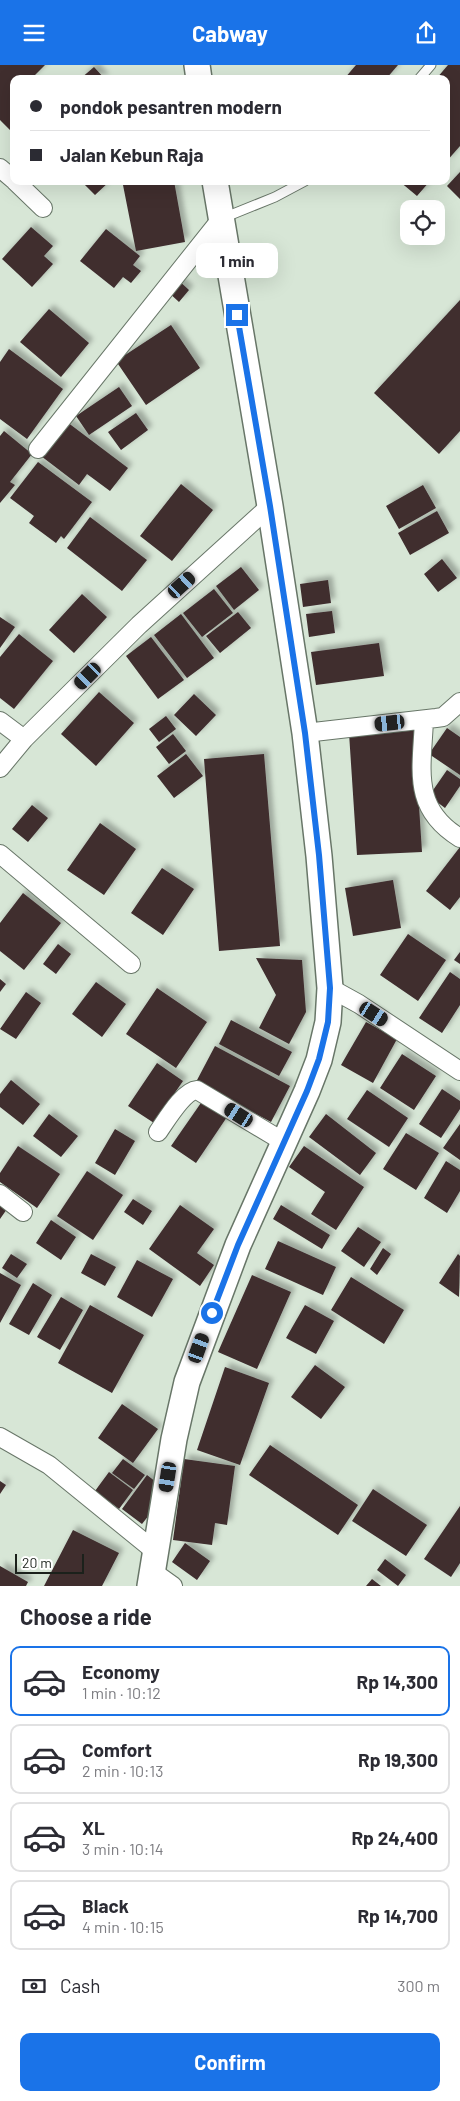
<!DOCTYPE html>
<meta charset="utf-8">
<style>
body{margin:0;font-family:Barlow,sans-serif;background:#f7f7f7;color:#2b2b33;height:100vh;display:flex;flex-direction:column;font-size:19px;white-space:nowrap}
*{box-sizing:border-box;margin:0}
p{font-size:16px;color:#7c7c81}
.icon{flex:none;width:28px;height:28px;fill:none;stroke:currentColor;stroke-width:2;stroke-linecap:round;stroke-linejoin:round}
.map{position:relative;height:1521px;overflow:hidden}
.sheet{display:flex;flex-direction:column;background:#fff;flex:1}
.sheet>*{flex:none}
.banner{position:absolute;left:10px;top:10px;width:440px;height:110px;border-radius:10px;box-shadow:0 5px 20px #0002;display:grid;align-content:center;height:110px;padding:0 20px;background:#fff}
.fabs{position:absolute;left:400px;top:135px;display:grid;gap:10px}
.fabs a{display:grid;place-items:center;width:45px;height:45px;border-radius:10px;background:#fff;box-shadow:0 5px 20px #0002;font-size:25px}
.scale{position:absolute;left:15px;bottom:12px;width:69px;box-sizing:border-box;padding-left:5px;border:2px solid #1b211b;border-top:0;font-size:14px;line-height:18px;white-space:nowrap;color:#1b211b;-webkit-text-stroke:4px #fff;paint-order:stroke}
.end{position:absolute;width:22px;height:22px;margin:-11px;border:6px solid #1a73e8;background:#fff;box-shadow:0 0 0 2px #fff}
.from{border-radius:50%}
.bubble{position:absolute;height:35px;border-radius:10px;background:#fff;box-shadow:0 5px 20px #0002;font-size:16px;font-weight:700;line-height:35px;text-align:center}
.car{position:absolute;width:15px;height:30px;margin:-15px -8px;border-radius:6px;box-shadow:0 0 4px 1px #0007;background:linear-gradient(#222 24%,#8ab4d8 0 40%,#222 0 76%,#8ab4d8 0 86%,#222 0)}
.banner b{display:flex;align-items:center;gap:18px;height:48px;font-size:19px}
.banner b+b{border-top:1px solid #e1e1e2}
.banner i{width:12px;height:12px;background:#2b2b33}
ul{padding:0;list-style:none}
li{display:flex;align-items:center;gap:15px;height:70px;margin:0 10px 8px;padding:0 10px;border:2px solid #e1e1e2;border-radius:10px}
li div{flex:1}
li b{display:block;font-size:19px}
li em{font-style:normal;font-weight:700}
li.current{border-color:#1a73e8}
li>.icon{width:45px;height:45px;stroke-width:1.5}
h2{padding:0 20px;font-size:22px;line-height:60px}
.pay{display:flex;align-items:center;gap:12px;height:55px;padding:0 20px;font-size:19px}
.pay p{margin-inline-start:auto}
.action{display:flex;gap:10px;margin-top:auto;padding:10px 20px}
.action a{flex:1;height:58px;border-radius:10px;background:#1a73e8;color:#fff;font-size:20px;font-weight:700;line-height:58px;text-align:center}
header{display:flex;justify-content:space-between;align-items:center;height:65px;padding:0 20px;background:#1a73e8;color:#fff;font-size:22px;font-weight:700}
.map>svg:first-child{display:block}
.building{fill:#3f2d2f;filter:url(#shadow)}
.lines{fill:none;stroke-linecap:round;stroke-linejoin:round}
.lane-casing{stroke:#687668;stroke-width:11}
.street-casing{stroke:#687668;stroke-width:20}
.secondary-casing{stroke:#687668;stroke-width:28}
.lane{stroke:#fff;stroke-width:9}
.street{stroke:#fff;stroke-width:18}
.secondary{stroke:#fff;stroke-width:25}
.route{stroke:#1a73e8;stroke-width:6}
</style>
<header><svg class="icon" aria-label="menu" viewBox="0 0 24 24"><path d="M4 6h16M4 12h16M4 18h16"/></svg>Cabway<svg class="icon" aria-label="share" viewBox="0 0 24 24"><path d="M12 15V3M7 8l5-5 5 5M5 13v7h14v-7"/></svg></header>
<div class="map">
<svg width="460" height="1521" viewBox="0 0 460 1521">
<defs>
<filter id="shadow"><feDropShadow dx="4.5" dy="-4.5" stdDeviation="2.5" flood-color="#0004"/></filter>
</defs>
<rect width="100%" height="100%" fill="#d7e6d6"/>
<path class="building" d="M 0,0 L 45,0 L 31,14 L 14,14 L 14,69 L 0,55 Z
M 356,0 L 398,0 L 386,14 L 344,14 Z
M 448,0 L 460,0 L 460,81 L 446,97 L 446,14 L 436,14 Z
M 94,2 L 105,14 L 80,14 Z
M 460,107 L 460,134 L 447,121 Z
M 81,116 L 110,116 L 95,130 Z
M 141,116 L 174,116 L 185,177 L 136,186 L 123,120 Z
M 399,116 L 430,116 L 417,131 Z
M 31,162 L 53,181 L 44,191 L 53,199 L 32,222 L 2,194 Z
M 106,164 L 140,191 L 133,200 L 141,206 L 131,218 L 123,212 L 114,223 L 80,196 Z
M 177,214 L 189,225 L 179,237 L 167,226 Z
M 460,235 L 460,366 L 439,389 L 374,328 Z
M 49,244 L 89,278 L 61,312 L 20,277 Z
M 171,260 L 200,303 L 146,340 L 116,296 Z
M 9,284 L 63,324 L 27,374 L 0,354 L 0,297 Z
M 119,322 L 132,341 L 89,370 L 76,351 Z
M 136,348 L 148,365 L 121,385 L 108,367 Z
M 67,357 L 128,403 L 110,426 L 87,409 L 79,420 L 41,391 Z
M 4,366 L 32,389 L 10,417 L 15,420 L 0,438 L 0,371 Z
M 38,397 L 92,437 L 64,474 L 61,471 L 56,478 L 29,458 L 34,451 L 10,433 Z
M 181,419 L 213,445 L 172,496 L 140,471 Z
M 423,420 L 436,443 L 399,464 L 386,441 Z
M 437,446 L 449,468 L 410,490 L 398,468 Z
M 90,452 L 147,495 L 122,526 L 67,483 Z
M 442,494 L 457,513 L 438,527 L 424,509 Z
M 241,502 L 259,525 L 234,545 L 216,521 Z
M 328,515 L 331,538 L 303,542 L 300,519 Z
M 214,524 L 233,548 L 202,572 L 183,548 Z
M 82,529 L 107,552 L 74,588 L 49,565 Z
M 332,546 L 335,568 L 309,572 L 306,549 Z
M 238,547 L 251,563 L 220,588 L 206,571 Z
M 181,549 L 214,593 L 187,613 L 154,570 Z
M 0,552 L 15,562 L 0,583 Z
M 19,569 L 53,596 L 14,644 L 0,633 L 0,592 Z
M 151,572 L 184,615 L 158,634 L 126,591 Z
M 379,578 L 384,611 L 316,620 L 311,587 Z
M 99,627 L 134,658 L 96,701 L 61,669 Z
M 194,629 L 216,650 L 196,671 L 174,650 Z
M 166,651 L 176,664 L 159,677 L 149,664 Z
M 447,663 L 460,672 L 460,710 L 429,689 Z
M 414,664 L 422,787 L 357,790 L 349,668 Z
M 173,669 L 186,686 L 169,699 L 156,682 Z
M 186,689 L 203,711 L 174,733 L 157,711 Z
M 264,689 L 280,881 L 219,886 L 204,694 Z
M 447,705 L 460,714 L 460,721 L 445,743 L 429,731 Z
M 32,740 L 48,753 L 28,777 L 12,764 Z
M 100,758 L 136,784 L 104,830 L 67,805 Z
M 460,782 L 460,832 L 450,845 L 426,826 Z
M 162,803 L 194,824 L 163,870 L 131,848 Z
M 393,815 L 401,863 L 353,871 L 345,823 Z
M 23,828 L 61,858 L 24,905 L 0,886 L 0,858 Z
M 408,869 L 446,895 L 418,936 L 380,910 Z
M 58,879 L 71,889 L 56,909 L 43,899 Z
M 460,887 L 460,899 L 454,895 Z
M 256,893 L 302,895 L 306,947 L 289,979 L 259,963 L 276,930 Z
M 450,907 L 460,914 L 460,940 L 442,968 L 419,953 Z
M 0,914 L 6,919 L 0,927 Z
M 96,917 L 126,939 L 102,972 L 72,949 Z
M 157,923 L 207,957 L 176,1003 L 126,969 Z
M 26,927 L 41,938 L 16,974 L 0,964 Z
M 231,955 L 292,987 L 279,1011 L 219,979 Z
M 366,957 L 397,974 L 373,1018 L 341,1000 Z
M 215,981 L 290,1021 L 271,1057 L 196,1017 Z
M 402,989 L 436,1011 L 414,1045 L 380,1023 Z
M 157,998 L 183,1016 L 154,1058 L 128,1041 Z
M 11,1015 L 40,1039 L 23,1060 L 0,1042 L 0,1029 Z
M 442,1024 L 460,1036 L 460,1044 L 441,1073 L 419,1059 Z
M 367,1025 L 408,1053 L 389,1082 L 347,1054 Z
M 203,1035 L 227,1052 L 196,1098 L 171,1081 Z
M 49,1049 L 78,1071 L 61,1092 L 33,1071 Z
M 326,1049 L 376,1088 L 360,1110 L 309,1072 Z
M 460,1059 L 460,1095 L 443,1083 Z
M 115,1064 L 135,1076 L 115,1110 L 95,1098 Z
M 406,1068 L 439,1088 L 416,1125 L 383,1104 Z
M 18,1081 L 60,1109 L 37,1143 L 0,1117 L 0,1108 Z
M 304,1081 L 364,1122 L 336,1165 L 311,1149 L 325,1127 L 289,1102 Z
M 446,1096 L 460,1105 L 460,1126 L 447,1148 L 424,1133 Z
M 87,1106 L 123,1130 L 93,1175 L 57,1151 Z
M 133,1134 L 152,1146 L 143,1160 L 124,1147 Z
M 0,1140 L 7,1144 L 0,1154 Z
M 180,1140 L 214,1164 L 197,1188 L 214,1200 L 200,1221 L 149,1184 Z
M 281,1140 L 330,1170 L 322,1184 L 273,1154 Z
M 51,1155 L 76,1172 L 61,1195 L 36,1178 Z
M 358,1162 L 381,1177 L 364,1202 L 341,1186 Z
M 278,1176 L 336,1202 L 323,1230 L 265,1204 Z
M 383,1183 L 391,1189 L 377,1210 L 370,1204 Z
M 11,1189 L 27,1199 L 17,1213 L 2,1203 Z
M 91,1189 L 116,1202 L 105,1221 L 81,1208 Z
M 458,1189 L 460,1191 L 459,1232 L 439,1218 Z
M 137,1195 L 173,1214 L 152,1252 L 117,1232 Z
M 0,1208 L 21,1220 L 0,1258 Z
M 252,1210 L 291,1227 L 257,1304 L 218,1287 Z
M 351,1212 L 404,1245 L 384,1279 L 331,1245 Z
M 33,1218 L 52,1230 L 29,1270 L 9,1259 Z
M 61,1232 L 83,1245 L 60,1285 L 37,1272 Z
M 90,1240 L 144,1270 L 112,1328 L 58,1298 Z
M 305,1240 L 334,1256 L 316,1289 L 286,1273 Z
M 315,1300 L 345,1322 L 321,1354 L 291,1332 Z
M 225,1302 L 269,1318 L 240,1400 L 197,1385 Z
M 122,1339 L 158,1364 L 133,1398 L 98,1373 Z
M 270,1380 L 358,1440 L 338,1470 L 249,1410 Z
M 123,1394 L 145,1410 L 134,1424 L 112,1408 Z
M 184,1394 L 235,1401 L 227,1460 L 215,1458 L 212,1480 L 173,1475 Z
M 109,1407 L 133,1425 L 119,1444 L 95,1426 Z
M 147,1410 L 156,1417 L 153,1445 L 142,1459 L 122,1444 Z
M 0,1416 L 6,1420 L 0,1429 Z
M 373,1424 L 427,1460 L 406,1491 L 352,1456 Z
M 460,1441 L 460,1498 L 451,1512 L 424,1494 Z
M 73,1465 L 119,1488 L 102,1521 L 44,1521 Z
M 185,1478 L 210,1496 L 197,1515 L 172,1497 Z
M 385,1494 L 406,1510 L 398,1521 L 377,1505 Z
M 0,1501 L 28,1517 L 26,1521 L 0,1521 Z
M 372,1514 L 381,1521 L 366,1521 Z"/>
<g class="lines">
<g class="lane-casing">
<path id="lane" d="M 419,14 L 431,0
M 223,153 L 275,132 L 305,116"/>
</g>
<g class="street-casing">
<path id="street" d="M 0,103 L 14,115
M 15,116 L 43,143
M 38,384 L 221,154
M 424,655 C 422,704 411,743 460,773
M 0,656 L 24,674
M 305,668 L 436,653 L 443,652 L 460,637
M 0,703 L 24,674 L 139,560 L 270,441
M 0,789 L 131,899
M 330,923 L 359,939 L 460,1006
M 158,1067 C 166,1056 183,1026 197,1025 L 284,1077
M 0,1129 L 23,1147
M 0,1372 L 49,1400 L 156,1487
M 152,1506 L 173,1521"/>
</g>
<g class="secondary-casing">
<path id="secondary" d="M 197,0 L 199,14
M 150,1521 L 174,1374 L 187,1317 L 238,1180 L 307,1026 L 319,995 L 328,957 L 330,923 L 319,791 L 305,668 L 270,441 L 215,116"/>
</g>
<use href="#lane" class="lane"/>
<use href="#street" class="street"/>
<use href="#secondary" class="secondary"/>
</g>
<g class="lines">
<path class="route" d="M 212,1248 L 238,1180 L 307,1026 L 319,994 L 328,957 L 330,923 L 319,790 L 305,668 L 270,441 L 237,250"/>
</g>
</svg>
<div class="fabs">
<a><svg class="icon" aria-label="locate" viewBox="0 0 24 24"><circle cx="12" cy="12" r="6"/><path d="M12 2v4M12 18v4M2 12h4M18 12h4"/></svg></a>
</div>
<div class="scale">20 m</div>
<i class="end from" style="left:212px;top:1248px"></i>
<i class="end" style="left:237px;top:250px"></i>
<div class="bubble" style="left:196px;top:178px;width:82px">1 min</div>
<i class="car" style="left:182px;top:520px;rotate:48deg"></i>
<i class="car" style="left:88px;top:611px;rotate:225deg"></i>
<i class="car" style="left:390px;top:658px;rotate:264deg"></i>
<i class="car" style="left:374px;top:949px;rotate:123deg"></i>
<i class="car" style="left:239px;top:1050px;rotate:302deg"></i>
<i class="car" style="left:199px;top:1283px;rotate:20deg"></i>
<i class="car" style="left:168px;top:1412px;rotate:189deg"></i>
<div class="banner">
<b><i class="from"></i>pondok pesantren modern</b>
<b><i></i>Jalan Kebun Raja</b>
</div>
</div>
<section class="sheet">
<h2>Choose a ride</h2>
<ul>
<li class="current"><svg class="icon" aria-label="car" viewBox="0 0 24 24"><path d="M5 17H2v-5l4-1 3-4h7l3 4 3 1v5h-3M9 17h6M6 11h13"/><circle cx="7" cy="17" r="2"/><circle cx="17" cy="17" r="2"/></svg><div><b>Economy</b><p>1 min · 10:12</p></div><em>Rp 14,300</em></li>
<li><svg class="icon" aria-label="car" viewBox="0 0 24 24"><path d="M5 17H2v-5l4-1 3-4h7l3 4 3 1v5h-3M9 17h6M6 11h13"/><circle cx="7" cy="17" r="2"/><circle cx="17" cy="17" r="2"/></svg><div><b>Comfort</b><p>2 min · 10:13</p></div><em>Rp 19,300</em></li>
<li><svg class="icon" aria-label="car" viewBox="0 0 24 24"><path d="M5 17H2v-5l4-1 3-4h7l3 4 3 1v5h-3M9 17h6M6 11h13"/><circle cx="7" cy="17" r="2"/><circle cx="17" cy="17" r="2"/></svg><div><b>XL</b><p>3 min · 10:14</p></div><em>Rp 24,400</em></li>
<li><svg class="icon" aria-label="car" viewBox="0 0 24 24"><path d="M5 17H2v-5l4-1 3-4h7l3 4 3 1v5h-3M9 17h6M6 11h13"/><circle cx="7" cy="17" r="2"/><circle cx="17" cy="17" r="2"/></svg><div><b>Black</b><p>4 min · 10:15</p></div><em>Rp 14,700</em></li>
</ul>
<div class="pay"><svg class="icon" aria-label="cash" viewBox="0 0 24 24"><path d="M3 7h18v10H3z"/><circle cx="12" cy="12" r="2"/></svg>Cash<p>300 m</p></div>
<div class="action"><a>Confirm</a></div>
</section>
